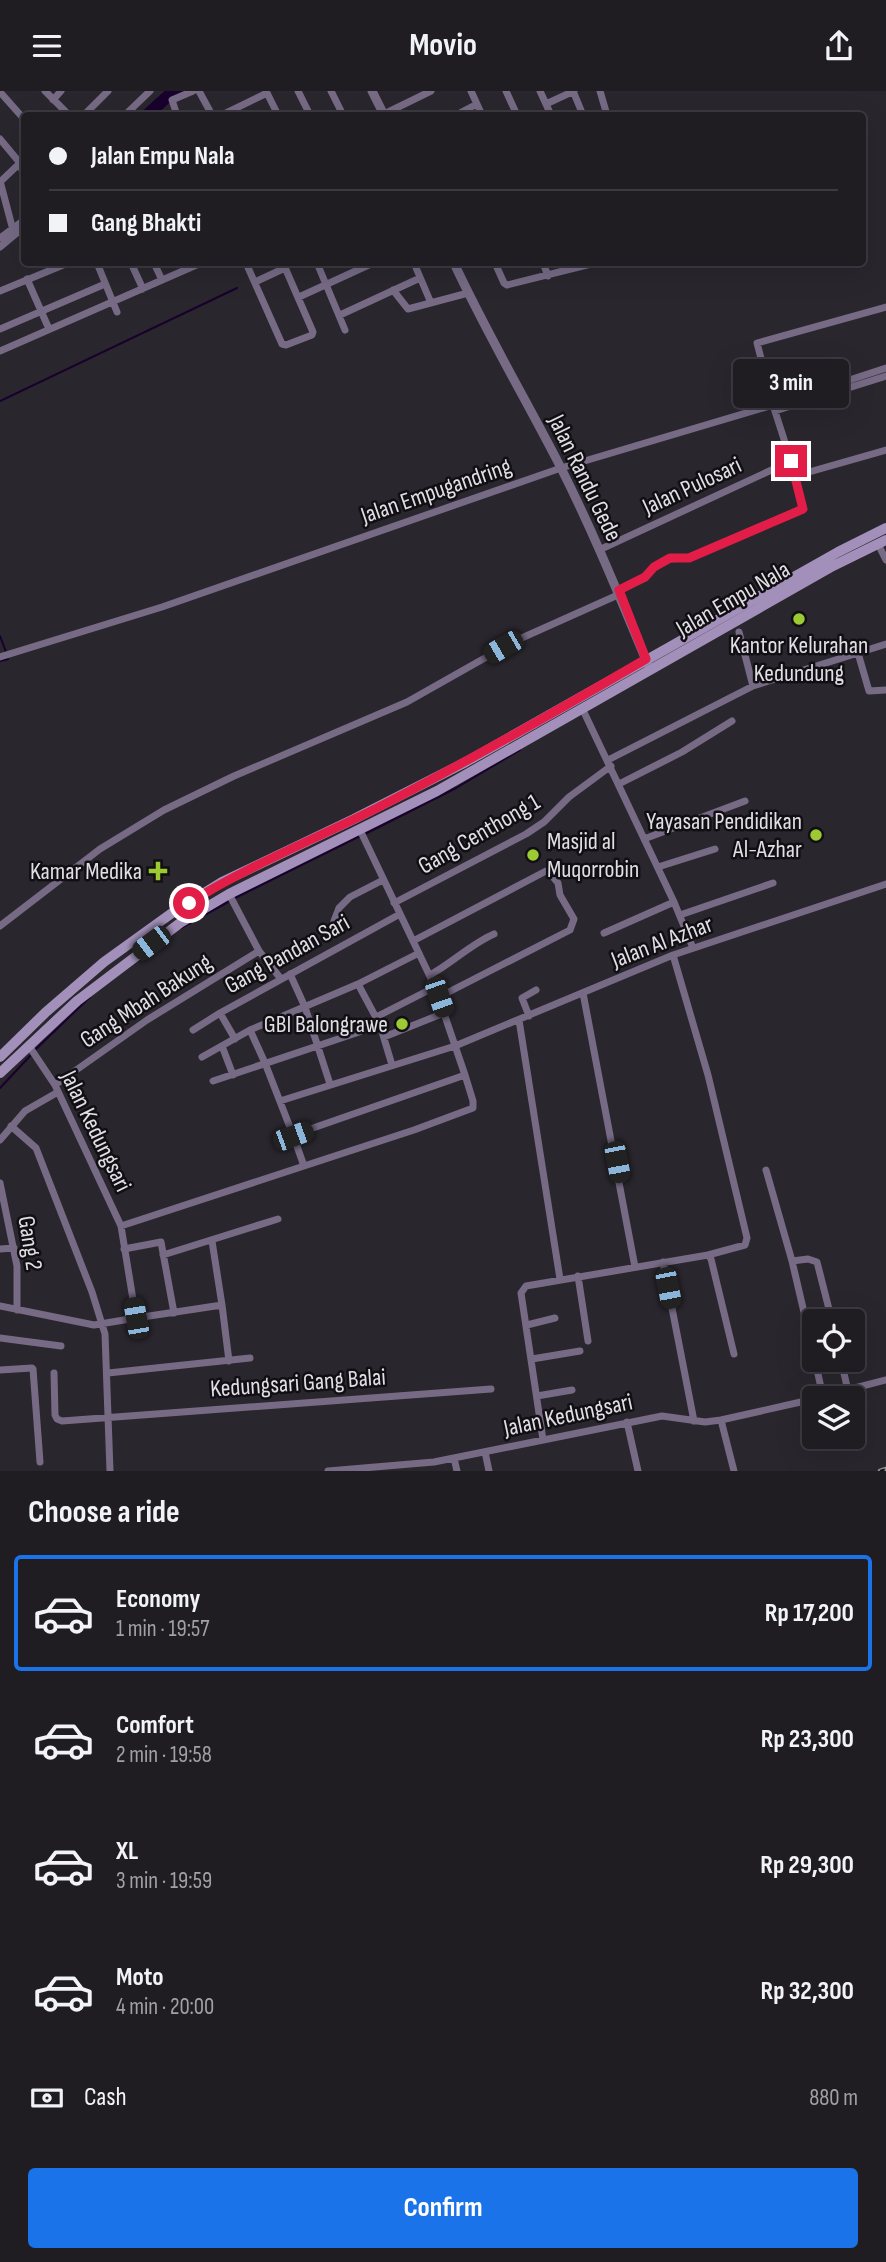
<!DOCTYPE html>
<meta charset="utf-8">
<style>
body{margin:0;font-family:"Sofia Sans Condensed",sans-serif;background:#2c292f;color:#f1f3f6;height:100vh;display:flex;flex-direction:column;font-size:26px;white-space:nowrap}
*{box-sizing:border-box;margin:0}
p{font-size:23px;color:#a1a1a5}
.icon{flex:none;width:38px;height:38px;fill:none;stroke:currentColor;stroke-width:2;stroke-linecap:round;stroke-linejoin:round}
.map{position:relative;height:1380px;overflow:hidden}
.side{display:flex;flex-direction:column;background:#1f1c22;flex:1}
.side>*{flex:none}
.banner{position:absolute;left:21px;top:21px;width:845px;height:154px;border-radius:7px;box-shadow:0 7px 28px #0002,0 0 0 2px #3c3a40;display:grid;align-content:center;height:154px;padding:0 28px;background:#1f1c22}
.buttons{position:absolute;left:802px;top:1218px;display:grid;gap:14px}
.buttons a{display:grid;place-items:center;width:63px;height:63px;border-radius:7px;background:#1f1c22;box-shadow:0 7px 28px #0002,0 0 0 2px #3c3a40;font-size:35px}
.end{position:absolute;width:32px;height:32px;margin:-16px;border:9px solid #e11d48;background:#fff;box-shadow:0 0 0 4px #fff}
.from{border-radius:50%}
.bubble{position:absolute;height:49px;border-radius:7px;background:#1f1c22;box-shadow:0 7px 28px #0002,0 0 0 2px #3c3a40;font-size:23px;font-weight:700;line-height:49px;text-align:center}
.car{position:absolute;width:21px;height:42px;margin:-21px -10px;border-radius:9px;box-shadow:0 0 5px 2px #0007;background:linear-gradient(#222 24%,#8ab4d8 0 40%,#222 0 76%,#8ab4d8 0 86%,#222 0)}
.banner b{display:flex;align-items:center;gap:24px;height:66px;font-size:26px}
.banner b+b{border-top:2px solid #3c3a40}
.banner i{width:18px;height:18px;background:#f1f3f6}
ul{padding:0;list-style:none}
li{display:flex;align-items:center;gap:21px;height:116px;margin:0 14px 10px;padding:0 14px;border:4px solid transparent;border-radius:7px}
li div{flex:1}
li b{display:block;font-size:26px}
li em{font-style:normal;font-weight:700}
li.current{border-color:#1a73e8}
li>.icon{width:63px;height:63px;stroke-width:1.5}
h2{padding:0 28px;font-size:32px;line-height:84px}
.pay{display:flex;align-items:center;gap:18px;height:77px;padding:0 28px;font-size:26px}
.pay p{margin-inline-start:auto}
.button{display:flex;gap:14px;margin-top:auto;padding:14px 28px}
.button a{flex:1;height:80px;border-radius:7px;background:#1a73e8;color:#fff;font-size:28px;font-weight:700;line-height:80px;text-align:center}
header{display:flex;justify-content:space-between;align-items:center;height:91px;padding:0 28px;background:#1f1c22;font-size:32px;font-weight:700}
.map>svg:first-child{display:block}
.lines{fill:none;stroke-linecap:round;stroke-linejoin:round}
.stream{stroke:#19002e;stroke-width:2}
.river{stroke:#19002e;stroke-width:12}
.minor{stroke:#766a85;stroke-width:7}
.tertiary{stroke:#766a85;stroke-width:9}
.secondary{stroke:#a390ba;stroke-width:10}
.rail-casing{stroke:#939196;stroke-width:4.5}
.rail{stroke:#110f13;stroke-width:2;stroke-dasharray:5;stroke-linecap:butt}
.route{stroke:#e11d48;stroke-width:9}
.poi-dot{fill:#9cca32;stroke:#110f13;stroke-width:2.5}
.labels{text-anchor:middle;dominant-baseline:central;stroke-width:5;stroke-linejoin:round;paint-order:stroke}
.street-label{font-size:24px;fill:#e1dfe4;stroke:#110f13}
.poi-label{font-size:24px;fill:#e1dfe4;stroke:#110f13;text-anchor:end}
</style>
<header><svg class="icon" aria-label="menu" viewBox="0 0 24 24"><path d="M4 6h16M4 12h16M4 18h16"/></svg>Movio<svg class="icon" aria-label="share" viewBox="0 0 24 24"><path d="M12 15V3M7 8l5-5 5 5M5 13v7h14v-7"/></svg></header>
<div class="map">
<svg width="886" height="1380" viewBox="0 0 886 1380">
<rect width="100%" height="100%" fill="#29262d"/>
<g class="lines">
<path class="stream" d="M 0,310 L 237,197
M 0,545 L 6,561
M 0,570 L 8,568
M 365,743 L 456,697 L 520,659
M 233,808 L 360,745
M 181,837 L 228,811
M 36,958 L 90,906
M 0,997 L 30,965"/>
<path class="river" d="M 147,24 L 168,5 L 180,0"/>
<path class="minor" d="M 45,0 L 69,24
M 199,0 L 212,24
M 266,0 L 278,24
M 298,0 L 310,24
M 331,0 L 343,24
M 471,0 L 482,24
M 506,0 L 517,24
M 540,0 L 551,24
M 573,0 L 583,24
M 600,0 L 607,24
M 0,1 L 24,28
M 53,9 L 61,0
M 546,13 L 574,0
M 84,24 L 108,0
M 125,24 L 150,0
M 177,24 L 172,9 L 193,0
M 222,24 L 267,2
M 382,24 L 431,0
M 456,24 L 477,13
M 626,24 L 627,24
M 0,48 L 20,72 L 24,86
M 0,90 L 13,139
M 0,91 L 20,72
M 0,147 L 24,129
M 0,156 L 24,136
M 97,172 L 117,221
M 131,172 L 143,198
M 154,172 L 162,189
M 246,172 L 282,253 L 286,254 L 312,244 L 313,241 L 283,172
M 317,172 L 345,239
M 414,172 L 431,212
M 495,172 L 504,192 L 507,194 L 595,172
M 543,172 L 548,185
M 27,188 L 49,238
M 255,191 L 285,177
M 393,199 L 408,218 L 468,202
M 0,200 L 68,172
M 299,206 L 373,172
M 340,224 L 420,187
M 0,238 L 105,193
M 0,260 L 201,172
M 775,320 L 886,285
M 795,385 L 886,359
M 878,453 L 886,469
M 599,459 L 791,370 L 773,314 L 757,252 L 886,216
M 619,499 L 645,487 L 654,476 L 667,468 L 689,467 L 803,418 L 791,370
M 739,541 L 753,595
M 858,562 L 869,600 L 886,599
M 0,566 L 162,516 L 561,377 L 773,314 L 886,277
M 582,617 L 674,811 L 693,857
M 608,669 L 753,595 L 886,553
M 619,693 L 682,661 L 732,630
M 644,748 L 745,710
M 658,776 L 715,758
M 229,803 L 259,860 L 281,888
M 394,812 L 526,743 L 544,731 L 569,706 L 611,675
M 680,824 L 773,792
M 334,830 L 339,817 L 350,806 L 383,789
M 0,835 L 100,758 L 164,719 L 234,685 L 407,611 L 515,550 L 620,503
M 604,842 L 674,811
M 413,850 L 546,780 L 549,781 L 558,792 L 560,804 L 574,828 L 570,839 L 439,906
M 673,864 L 708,984 L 747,1147 L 745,1154 L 708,1164
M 290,883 L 305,916 L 330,993
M 430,884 C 452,872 471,853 494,843
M 358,893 L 380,934 L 392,974
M 583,902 L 635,1176
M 220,922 L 235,948
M 529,925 L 522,907 L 536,899
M 376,926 L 435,896
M 519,929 L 560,1188
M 193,939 L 220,922 L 400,823
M 250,939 L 265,972 L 293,1044 L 465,984
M 384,946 L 444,922
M 222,955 L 233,984
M 202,966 L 250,939 L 358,893 L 419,862
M 213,990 L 380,934
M 55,994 L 147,929 L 259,860
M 280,1010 L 455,955 L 673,864 L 886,793
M 11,1035 L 36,1057 L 92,1201 L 105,1243 L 110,1380
M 293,1044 L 304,1075
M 0,1049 L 25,1020 L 58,1001
M 766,1079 L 792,1170
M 0,1092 L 17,1175 L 17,1219
M 121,1135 L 414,1039 L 473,1017 L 473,1010 L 465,984 L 435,896 L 360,739
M 0,1158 L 14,1157
M 124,1158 L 161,1151 L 174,1222
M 163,1164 L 278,1128
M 663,1171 L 694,1330
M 578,1185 L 588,1250
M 222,1214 L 229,1270
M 0,1215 L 94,1234 L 136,1227 L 121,1135 L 55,994 L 29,955
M 136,1227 L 222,1214 L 212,1150
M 527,1234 L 555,1227
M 0,1247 L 61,1255
M 814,1264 L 792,1170 L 808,1168 L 817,1171 L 832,1230
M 532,1268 L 580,1260
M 815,1269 L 823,1306
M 841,1269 L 848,1300
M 0,1279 L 32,1277 L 33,1278 L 40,1371
M 54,1282 L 55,1324 L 57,1328 L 62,1330 L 491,1298
M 108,1282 L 250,1267
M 537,1305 L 572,1299
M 816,1307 L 886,1289
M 721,1329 L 734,1380
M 627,1331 L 638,1380
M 543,1349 L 521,1202 L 526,1195 L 708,1164 L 711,1168 L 734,1263
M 485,1361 L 489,1380
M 454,1367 L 457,1380
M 328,1380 L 434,1371 L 662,1325 L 705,1331 L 721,1329 L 814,1308"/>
<path class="tertiary" d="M 372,0 L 384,24
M 454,172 C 486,241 525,307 560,375 C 593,440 620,507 648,574"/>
<path class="secondary" d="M 0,966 L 46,921 L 104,871 L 172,822 L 222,791 L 354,728 L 466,671 L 838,461 L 886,437
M 0,982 L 77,910 L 180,832 L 229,803 L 437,700 L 833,475 L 886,449"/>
<g class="rail-casing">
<path id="rail" d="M 880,1380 L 886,1378"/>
</g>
<use href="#rail" class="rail"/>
</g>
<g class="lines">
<path class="route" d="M 189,812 C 248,775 313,749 375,718 C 467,671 557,620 646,568 L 619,499 L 645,486 L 654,476 L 670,467 L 689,467 L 803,418 L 791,370"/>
</g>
<g class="poi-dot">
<circle cx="799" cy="528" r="7"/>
<circle cx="816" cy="744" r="7"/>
<circle cx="533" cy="764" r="7"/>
<path d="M154.5 769.5h7v7h7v7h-7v7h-7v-7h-7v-7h7z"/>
<circle cx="402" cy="933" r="7"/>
</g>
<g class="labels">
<g class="street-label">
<text transform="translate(585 387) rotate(64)">Jalan Randu Gede</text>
<text transform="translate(692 395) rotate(-25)">Jalan Pulosari</text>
<text transform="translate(436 400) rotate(-19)">Jalan Empugandring</text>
<text transform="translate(733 508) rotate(-30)">Jalan Empu Nala</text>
<text transform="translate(479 743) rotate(-30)">Gang Centhong 1</text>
<text transform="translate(662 851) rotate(-21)">Jalan Al Azhar</text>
<text transform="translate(287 863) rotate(-29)">Gang Pandan Sari</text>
<text transform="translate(146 910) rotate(-33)">Gang Mbah Bakung</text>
<text transform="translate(96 1040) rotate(64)">Jalan Kedungsari</text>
<text transform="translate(30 1152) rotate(81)">Gang 2</text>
<text transform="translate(298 1292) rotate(-4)">Kedungsari Gang Balai</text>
<text transform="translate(568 1324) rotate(-12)">Jalan Kedungsari</text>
</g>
<g class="poi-label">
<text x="799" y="554" text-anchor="middle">Kantor Kelurahan<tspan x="799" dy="28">Kedundung</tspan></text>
<text x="802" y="730">Yayasan Pendidikan<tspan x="802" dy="28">Al-Azhar</tspan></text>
<text x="547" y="750" text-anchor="start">Masjid al<tspan x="547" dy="28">Muqorrobin</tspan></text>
<text x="142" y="780">Kamar Medika</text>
<text x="388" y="933">GBI Balongrawe</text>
</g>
</g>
</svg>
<div class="buttons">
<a><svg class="icon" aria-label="locate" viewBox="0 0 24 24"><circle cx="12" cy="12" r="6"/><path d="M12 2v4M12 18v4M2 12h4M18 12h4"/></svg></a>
<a><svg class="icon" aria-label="layers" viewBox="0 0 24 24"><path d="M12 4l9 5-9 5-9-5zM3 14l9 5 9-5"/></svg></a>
</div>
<i class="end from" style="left:189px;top:812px"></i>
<i class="end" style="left:791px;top:370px"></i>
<div class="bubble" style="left:733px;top:268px;width:116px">3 min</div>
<i class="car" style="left:503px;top:556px;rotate:240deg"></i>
<i class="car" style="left:151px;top:852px;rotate:233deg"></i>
<i class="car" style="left:439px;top:906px;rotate:161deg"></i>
<i class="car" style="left:293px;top:1045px;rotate:70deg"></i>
<i class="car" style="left:617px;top:1071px;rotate:169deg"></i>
<i class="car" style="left:668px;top:1197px;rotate:169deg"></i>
<i class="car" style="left:136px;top:1227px;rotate:350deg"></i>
<div class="banner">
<b><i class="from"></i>Jalan Empu Nala</b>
<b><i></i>Gang Bhakti</b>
</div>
</div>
<section class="side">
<h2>Choose a ride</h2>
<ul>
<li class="current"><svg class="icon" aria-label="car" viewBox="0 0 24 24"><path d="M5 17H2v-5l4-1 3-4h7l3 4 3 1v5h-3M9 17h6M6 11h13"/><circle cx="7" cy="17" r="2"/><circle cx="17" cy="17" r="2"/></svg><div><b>Economy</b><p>1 min · 19:57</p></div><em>Rp 17,200</em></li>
<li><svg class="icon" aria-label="car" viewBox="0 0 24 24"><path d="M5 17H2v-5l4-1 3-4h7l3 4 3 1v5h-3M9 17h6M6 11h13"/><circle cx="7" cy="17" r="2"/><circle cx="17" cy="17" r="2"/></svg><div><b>Comfort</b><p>2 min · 19:58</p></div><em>Rp 23,300</em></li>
<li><svg class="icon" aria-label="car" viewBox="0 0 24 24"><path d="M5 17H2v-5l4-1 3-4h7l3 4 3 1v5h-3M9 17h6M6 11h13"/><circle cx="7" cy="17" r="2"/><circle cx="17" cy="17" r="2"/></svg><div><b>XL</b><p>3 min · 19:59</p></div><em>Rp 29,300</em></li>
<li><svg class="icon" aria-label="car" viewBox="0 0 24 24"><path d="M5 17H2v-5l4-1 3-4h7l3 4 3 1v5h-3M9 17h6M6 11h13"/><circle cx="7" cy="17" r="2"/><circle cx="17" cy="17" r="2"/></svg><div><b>Moto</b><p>4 min · 20:00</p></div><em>Rp 32,300</em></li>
</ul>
<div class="pay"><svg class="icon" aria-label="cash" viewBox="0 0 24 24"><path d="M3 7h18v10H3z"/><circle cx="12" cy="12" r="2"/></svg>Cash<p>880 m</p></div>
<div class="button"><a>Confirm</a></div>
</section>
